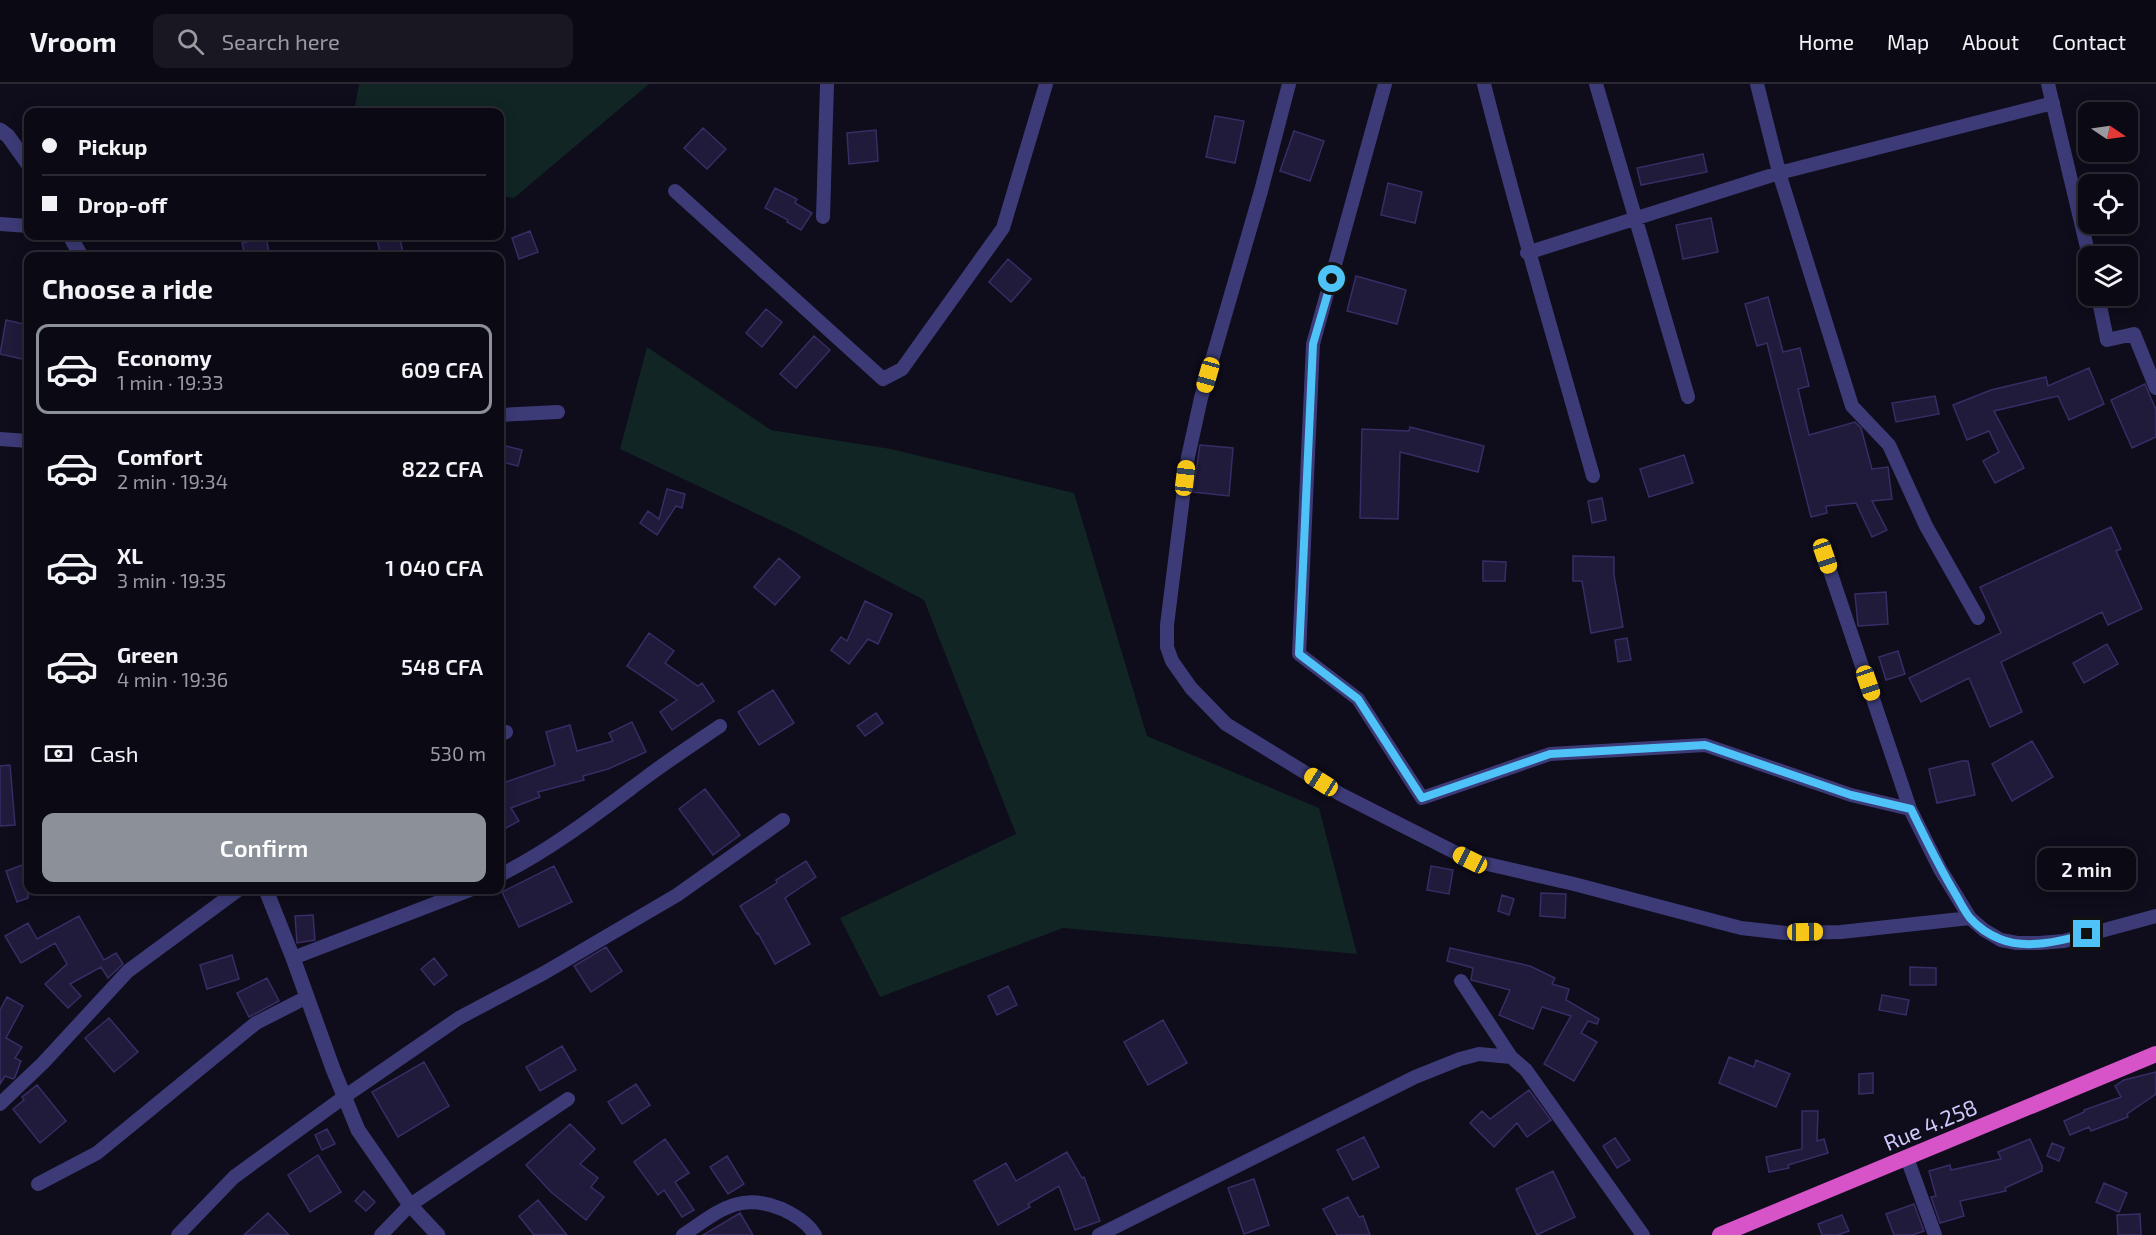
<!DOCTYPE html>
<meta charset="utf-8">
<style>
body{margin:0;font-family:"Exo 2",sans-serif;background:#191722;color:#f1f3f6;height:100vh;display:flex;flex-direction:column;font-size:22px;white-space:nowrap}
*{box-sizing:border-box;margin:0}
p{font-size:20px;color:#9a9aa0}
.icon{flex:none;width:33px;height:33px;fill:none;stroke:currentColor;stroke-width:2;stroke-linecap:round;stroke-linejoin:round}
.map{position:relative;flex:1;overflow:hidden}
.details{position:absolute;left:24px;top:168px;width:480px;height:642px;display:flex;flex-direction:column;background:#0b0914;border-radius:12px;box-shadow:0 3px 15px #0003,0 0 0 2px #2b2a34}
.details>*{flex:none}
.banner{position:absolute;left:24px;top:24px;width:480px;height:132px;border-radius:12px;box-shadow:0 3px 15px #0003,0 0 0 2px #2b2a34;display:grid;align-content:center;height:132px;padding:0 18px;background:#0b0914}
.needle{width:39px;rotate:103deg}
.controls{position:absolute;left:2078px;top:18px;display:grid;gap:12px}
.controls a{display:grid;place-items:center;width:60px;height:60px;border-radius:12px;background:#0b0914;box-shadow:0 3px 15px #0003,0 0 0 2px #2b2a34;font-size:30px}
.end{position:absolute;width:27px;height:27px;margin:-14px;border:8px solid #4fc3f7;background:#111;box-shadow:0 0 0 3px #111}
.from{border-radius:50%}
.bubble{position:absolute;height:42px;border-radius:12px;background:#0b0914;box-shadow:0 3px 15px #0003,0 0 0 2px #2b2a34;font-size:20px;font-weight:600;line-height:42px;text-align:center}
.car{position:absolute;width:18px;height:36px;margin:-18px -9px;border-radius:8px;box-shadow:0 0 4px 2px #0007;background:linear-gradient(#f5c518 24%,#345 0 40%,#f5c518 0 76%,#345 0 86%,#f5c518 0)}
.banner b{display:flex;align-items:center;gap:21px;height:57px;font-size:22px}
.banner b+b{border-top:2px solid #2b2a34}
.banner i{width:15px;height:15px;background:#f1f3f6}
ul{padding:0;list-style:none}
li{display:flex;align-items:center;gap:18px;height:90px;margin:0 12px 9px;padding:0 6px;border:3px solid transparent;border-radius:12px}
li div{flex:1}
li b{display:block;font-size:22px}
li em{font-style:normal;font-weight:600}
li.on{border-color:#8c9099}
li>.icon{width:54px;height:54px;stroke-width:1.5}
h2{padding:0 18px;font-size:27px;line-height:72px}
.pay{display:flex;align-items:center;gap:15px;height:66px;padding:0 18px;font-size:22px}
.pay p{margin-inline-start:auto}
.primary-button{display:flex;gap:12px;margin-top:auto;padding:12px 18px}
.primary-button a{flex:1;height:69px;border-radius:12px;background:#8c9099;color:#fff;font-size:24px;font-weight:600;line-height:69px;text-align:center}
header{display:flex;align-items:center;gap:36px;box-sizing:border-box;height:84px;padding:0 30px;background:#0b0914;border-bottom:2px solid #2b2a34}
header strong{font-size:28px}
nav{display:flex;gap:33px;margin-inline-start:auto;font-size:21px}
.search{width:420px;height:54px;background:#191722;display:flex;align-items:center;gap:15px;box-sizing:border-box;padding:0 21px;border-radius:12px;color:#9a9aa0;font-size:22px}
.map>svg:first-child{display:block}
.green{fill:#102524}
.building{fill:#201a3b;stroke:#382d65;stroke-width:1.5}
.lines{fill:none;stroke-linecap:round;stroke-linejoin:round}
.minor{stroke:#3c3b77;stroke-width:14}
.tertiary{stroke:#3c3b77;stroke-width:15}
.trunk{stroke:#d654c8;stroke-width:16}
.route{stroke:#4fc3f7;stroke-width:8}
.labels{text-anchor:middle;dominant-baseline:central;stroke-width:5;stroke-linejoin:round;paint-order:stroke}
.street-label{font-size:22px;fill:#cfcafb;stroke:#0f0c1b}
</style>
<header>
<strong>Vroom</strong>
<div class="search"><svg class="icon" aria-label="search" viewBox="0 0 24 24"><circle cx="10" cy="10" r="6"/><path d="M15 15l6 6"/></svg>Search here</div>
<nav><a>Home</a><a>Map</a><a>About</a><a>Contact</a></nav>
</header>
<div class="map">
<svg width="2156" height="1151" viewBox="0 0 2156 1151">
<rect width="100%" height="100%" fill="#0f0c1b"/>
<path class="green" d="M 359,0 L 649,0 L 514,114 L 500,112 L 500,28 L 354,28 Z
M 647,263 L 771,346 L 891,365 L 1074,409 L 1147,652 L 1319,724 L 1357,870 L 1063,844 L 880,913 L 840,834 L 1016,750 L 924,516 L 791,446 L 620,365 Z"/>
<path class="building" d="M 1215,32 L 1244,37 L 1235,79 L 1206,73 Z
M 703,44 L 726,65 L 707,85 L 684,64 Z
M 876,46 L 878,77 L 849,80 L 847,49 Z
M 1294,47 L 1324,57 L 1310,97 L 1280,87 Z
M 1703,70 L 1707,88 L 1641,101 L 1637,84 Z
M 1388,99 L 1422,108 L 1415,139 L 1381,131 Z
M 775,104 L 797,115 L 795,119 L 812,129 L 801,146 L 787,138 L 788,136 L 765,124 Z
M 1711,134 L 1718,168 L 1683,175 L 1676,141 Z
M 530,147 L 538,168 L 519,175 L 512,154 Z
M 376,152 L 399,152 L 404,172 L 381,172 Z
M 266,154 L 270,172 L 245,172 L 242,159 Z
M 1008,175 L 1031,195 L 1011,218 L 989,198 Z
M 1356,192 L 1406,206 L 1397,240 L 1347,227 Z
M 1768,213 L 1783,268 L 1800,264 L 1809,302 L 1798,305 L 1809,351 L 1855,338 L 1861,344 L 1872,385 L 1888,383 L 1892,415 L 1872,417 L 1887,446 L 1872,453 L 1856,419 L 1826,422 L 1827,429 L 1811,433 L 1767,259 L 1757,262 L 1745,220 Z
M 766,225 L 782,238 L 762,263 L 746,249 Z
M 6,236 L 28,241 L 27,276 L 0,270 Z
M 814,252 L 830,266 L 796,304 L 780,290 Z
M 2089,284 L 2104,320 L 2069,336 L 2058,312 L 1994,327 L 2024,384 L 1995,399 L 1983,377 L 1999,368 L 1989,347 L 1967,356 L 1953,321 L 1991,306 L 2046,293 L 2048,302 Z
M 2145,300 L 2156,326 L 2156,353 L 2132,364 L 2111,316 Z
M 1935,312 L 1939,330 L 1896,338 L 1892,319 Z
M 1410,343 L 1484,362 L 1478,388 L 1400,368 L 1398,435 L 1360,434 L 1362,345 L 1409,347 Z
M 1200,361 L 1233,364 L 1229,412 L 1193,408 Z
M 506,362 L 522,366 L 518,382 L 502,378 Z
M 1684,371 L 1693,399 L 1649,413 L 1640,385 Z
M 667,405 L 685,410 L 682,424 L 676,422 L 657,451 L 640,439 L 648,427 L 659,435 Z
M 1602,414 L 1606,436 L 1592,439 L 1588,417 Z
M 2111,443 L 2121,465 L 2116,467 L 2142,525 L 2108,541 L 2102,528 L 2001,578 L 2022,628 L 1990,643 L 1969,594 L 1921,618 L 1909,594 L 2001,549 L 1980,503 Z
M 1573,472 L 1614,473 L 1614,491 L 1623,543 L 1591,549 L 1582,497 L 1573,497 Z
M 779,474 L 800,493 L 775,521 L 754,503 Z
M 1483,477 L 1506,478 L 1505,497 L 1483,497 Z
M 1886,508 L 1888,540 L 1858,542 L 1855,510 Z
M 865,517 L 892,530 L 878,560 L 868,555 L 849,580 L 831,566 L 841,553 L 847,557 Z
M 649,549 L 674,567 L 665,579 L 698,602 L 702,599 L 714,617 L 672,646 L 660,628 L 677,616 L 627,582 Z
M 1627,554 L 1631,576 L 1618,578 L 1615,556 Z
M 2107,560 L 2118,580 L 2084,599 L 2073,579 Z
M 1898,567 L 1905,590 L 1886,596 L 1879,573 Z
M 773,606 L 794,639 L 759,661 L 738,628 Z
M 876,629 L 883,639 L 865,652 L 857,642 Z
M 632,638 L 646,668 L 608,685 L 583,692 L 584,696 L 538,708 L 540,713 L 511,724 L 519,737 L 506,744 L 500,733 L 500,700 L 555,681 L 546,648 L 570,641 L 577,667 L 613,657 L 609,649 Z
M 2032,657 L 2053,693 L 2012,717 L 1992,680 Z
M 1962,677 L 1968,677 L 1975,711 L 1937,719 L 1929,685 Z
M 10,681 L 15,741 L 0,742 L 0,682 Z
M 705,705 L 740,751 L 713,771 L 679,725 Z
M 806,777 L 816,793 L 785,814 L 810,860 L 775,880 L 758,849 L 757,850 L 740,822 L 777,799 L 776,796 Z
M 28,779 L 28,814 L 17,818 L 6,787 Z
M 554,782 L 572,818 L 519,843 L 502,808 Z
M 1431,782 L 1453,786 L 1449,810 L 1427,806 Z
M 1541,809 L 1566,810 L 1565,834 L 1540,832 Z
M 1502,811 L 1514,815 L 1509,831 L 1498,827 Z
M 313,831 L 315,856 L 297,859 L 295,832 Z
M 79,832 L 104,876 L 116,869 L 123,880 L 108,894 L 101,883 L 70,900 L 81,912 L 68,924 L 45,900 L 67,880 L 55,859 L 21,879 L 5,852 L 28,839 L 37,855 Z
M 606,863 L 622,887 L 591,908 L 574,882 Z
M 1450,864 L 1530,882 L 1555,894 L 1552,900 L 1569,905 L 1566,916 L 1599,935 L 1597,940 L 1588,937 L 1581,949 L 1597,958 L 1574,997 L 1544,980 L 1571,932 L 1542,923 L 1533,945 L 1499,931 L 1510,906 L 1471,896 L 1473,884 L 1447,877 Z
M 232,871 L 239,895 L 207,905 L 200,881 Z
M 434,874 L 447,891 L 434,901 L 421,885 Z
M 1910,883 L 1936,884 L 1936,901 L 1910,901 Z
M 267,894 L 279,917 L 249,933 L 237,909 Z
M 1008,902 L 1017,921 L 997,931 L 988,912 Z
M 1882,911 L 1909,916 L 1906,931 L 1879,926 Z
M 7,913 L 23,922 L 6,954 L 22,963 L 15,974 L 21,977 L 15,993 L 13,995 L 5,992 L 0,1000 L 0,926 Z
M 109,934 L 138,968 L 114,988 L 85,954 Z
M 1163,936 L 1187,979 L 1148,1001 L 1124,958 Z
M 562,962 L 576,986 L 540,1007 L 526,983 Z
M 1729,973 L 1754,983 L 1756,976 L 1790,990 L 1776,1023 L 1719,999 Z
M 424,978 L 449,1022 L 398,1053 L 372,1008 Z
M 2156,988 L 2156,1010 L 2127,1030 L 2128,1033 L 2091,1047 L 2089,1043 L 2070,1051 L 2064,1037 L 2084,1028 L 2084,1026 L 2121,1013 L 2115,1002 L 2124,996 Z
M 1873,989 L 1873,1009 L 1859,1010 L 1859,990 Z
M 636,1000 L 650,1021 L 622,1040 L 608,1018 Z
M 37,1001 L 66,1037 L 40,1059 L 13,1025 L 24,1016 L 22,1013 Z
M 1529,1006 L 1551,1036 L 1527,1053 L 1517,1039 L 1494,1063 L 1470,1039 L 1482,1027 L 1490,1035 Z
M 1802,1027 L 1818,1027 L 1817,1057 L 1824,1055 L 1828,1069 L 1788,1081 L 1789,1084 L 1769,1088 L 1766,1073 L 1802,1065 Z
M 570,1040 L 595,1065 L 580,1080 L 598,1094 L 591,1103 L 604,1113 L 586,1136 L 551,1108 L 526,1081 Z
M 327,1045 L 335,1060 L 322,1066 L 315,1051 Z
M 1364,1053 L 1379,1083 L 1353,1096 L 1337,1066 Z
M 1615,1054 L 1630,1076 L 1617,1084 L 1603,1062 Z
M 665,1055 L 689,1089 L 675,1098 L 694,1126 L 682,1133 L 664,1106 L 658,1111 L 634,1078 Z
M 2030,1055 L 2042,1082 L 2042,1087 L 2005,1104 L 2006,1107 L 1960,1117 L 1964,1132 L 1940,1139 L 1931,1113 L 1936,1112 L 1929,1087 L 1950,1081 L 1951,1086 L 2001,1075 L 1998,1068 Z
M 2052,1059 L 2064,1064 L 2059,1077 L 2047,1072 Z
M 1067,1068 L 1082,1094 L 1084,1093 L 1100,1137 L 1075,1146 L 1059,1102 L 1028,1120 L 1030,1123 L 998,1141 L 974,1097 L 1006,1079 L 1016,1097 Z
M 318,1071 L 341,1108 L 310,1128 L 288,1091 Z
M 727,1072 L 744,1100 L 728,1110 L 710,1083 Z
M 1553,1087 L 1575,1133 L 1537,1151 L 1516,1105 Z
M 1254,1095 L 1269,1141 L 1244,1150 L 1228,1104 Z
M 2104,1099 L 2127,1109 L 2119,1128 L 2096,1118 Z
M 364,1107 L 375,1118 L 366,1127 L 355,1117 Z
M 1348,1113 L 1359,1133 L 1363,1132 L 1370,1151 L 1337,1151 L 1323,1125 Z
M 538,1116 L 567,1151 L 534,1151 L 519,1132 Z
M 1914,1120 L 1924,1147 L 1912,1151 L 1894,1151 L 1886,1130 Z
M 268,1129 L 289,1151 L 244,1151 Z
M 740,1129 L 753,1151 L 703,1151 Z
M 2140,1130 L 2141,1151 L 2118,1151 L 2117,1131 Z
M 1842,1131 L 1849,1147 L 1838,1151 L 1822,1151 L 1818,1140 Z"/>
<g class="lines">
<path class="minor" d="M 1289,0 L 1261,107 L 1201,314 L 1188,373 L 1167,541 L 1167,563 L 1172,577 L 1191,604 L 1226,640 L 1340,710 L 1470,776 L 1574,800 L 1741,844 L 1786,849 L 1841,848 L 1970,834
M 1385,0 L 1313,260 L 1299,570 L 1358,615 L 1422,714 L 1550,670 L 1705,661 L 1851,711 L 1910,725
M 1484,0 C 1517,131 1556,261 1593,392
M 1596,0 L 1688,313
M 1757,0 L 1780,92 L 1852,322 L 1889,361 L 1926,442 L 1978,534
M 2048,0 L 2089,172
M 675,107 L 883,295 L 902,285 L 1003,144 L 1046,0
M 823,133 L 827,0
M 0,140 L 28,142
M 1527,169 L 1779,89 L 2053,19
M 2098,212 L 2107,256 L 2134,250 L 2156,304
M 500,331 L 558,328
M 0,355 L 28,357
M 1825,472 L 1910,725 L 1940,785 L 1970,834 L 1984,846 L 2001,856 L 2017,859 L 2039,859 L 2064,857 L 2156,832
M 500,651 L 506,648
M 500,791 C 552,765 598,729 645,694 C 669,676 695,659 720,642
M 293,874 L 470,806
M 1461,897 L 1511,973
M 0,1020 L 43,979 L 128,887 L 238,806
M 1907,1074 L 1935,1151
M 38,1100 L 97,1069 L 256,939 L 307,913
M 178,1151 L 234,1093 L 344,1013 L 459,934 L 544,889 L 677,811 L 783,736
M 381,1151 L 410,1121 L 568,1015
M 683,1151 C 718,1128 738,1107 782,1125 C 795,1131 808,1139 815,1151
M 1099,1151 L 1415,993 L 1460,975 L 1479,970 L 1511,973 L 1526,986 L 1643,1151"/>
<path class="tertiary" d="M 0,46 L 8,52 L 28,80
M 70,152 L 81,172
M 266,806 L 293,874 L 333,985 L 358,1046 L 410,1121 L 438,1151"/>
<path class="trunk" d="M 1720,1151 L 2156,970"/>
</g>
<g class="lines">
<path class="route" d="M 1332,195 L 1313,260 L 1299,570 L 1358,615 L 1422,714 L 1550,670 L 1705,661 L 1851,711 L 1911,725 C 1925,754 1939,783 1956,811 C 1960,818 1965,828 1970,834 C 1978,843 1990,851 2000,855 C 2026,866 2061,857 2087,850"/>
</g>
<g class="labels">
<g class="street-label">
<text transform="translate(1930 1040) rotate(-23)">Rue 4.258</text>
</g>
</g>
</svg>
<div class="controls">
<a><svg class="needle" viewBox="-14 -14 28 28"><path d="M0-13l5 13h-10z" fill="#e53935"/><path d="M0 13l5-13h-10z" fill="#9a9aa0"/></svg></a>
<a><svg class="icon" aria-label="locate" viewBox="0 0 24 24"><circle cx="12" cy="12" r="6"/><path d="M12 2v4M12 18v4M2 12h4M18 12h4"/></svg></a>
<a><svg class="icon" aria-label="layers" viewBox="0 0 24 24"><path d="M12 4l9 5-9 5-9-5zM3 14l9 5 9-5"/></svg></a>
</div>
<i class="end from" style="left:1332px;top:195px"></i>
<i class="end" style="left:2087px;top:850px"></i>
<div class="bubble" style="left:2037px;top:764px;width:99px">2 min</div>
<i class="car" style="left:1208px;top:291px;rotate:196deg"></i>
<i class="car" style="left:1185px;top:394px;rotate:7deg"></i>
<i class="car" style="left:1825px;top:472px;rotate:161deg"></i>
<i class="car" style="left:1868px;top:599px;rotate:161deg"></i>
<i class="car" style="left:1321px;top:698px;rotate:302deg"></i>
<i class="car" style="left:1470px;top:776px;rotate:297deg"></i>
<i class="car" style="left:1805px;top:848px;rotate:89deg"></i>
<div class="banner">
<b><i class="from"></i>Pickup</b>
<b><i></i>Drop-off</b>
</div>
<section class="details">
<h2>Choose a ride</h2>
<ul>
<li class="on"><svg class="icon" aria-label="car" viewBox="0 0 24 24"><path d="M5 17H2v-5l4-1 3-4h7l3 4 3 1v5h-3M9 17h6M6 11h13"/><circle cx="7" cy="17" r="2"/><circle cx="17" cy="17" r="2"/></svg><div><b>Economy</b><p>1 min · 19:33</p></div><em>609 CFA</em></li>
<li><svg class="icon" aria-label="car" viewBox="0 0 24 24"><path d="M5 17H2v-5l4-1 3-4h7l3 4 3 1v5h-3M9 17h6M6 11h13"/><circle cx="7" cy="17" r="2"/><circle cx="17" cy="17" r="2"/></svg><div><b>Comfort</b><p>2 min · 19:34</p></div><em>822 CFA</em></li>
<li><svg class="icon" aria-label="car" viewBox="0 0 24 24"><path d="M5 17H2v-5l4-1 3-4h7l3 4 3 1v5h-3M9 17h6M6 11h13"/><circle cx="7" cy="17" r="2"/><circle cx="17" cy="17" r="2"/></svg><div><b>XL</b><p>3 min · 19:35</p></div><em>1 040 CFA</em></li>
<li><svg class="icon" aria-label="car" viewBox="0 0 24 24"><path d="M5 17H2v-5l4-1 3-4h7l3 4 3 1v5h-3M9 17h6M6 11h13"/><circle cx="7" cy="17" r="2"/><circle cx="17" cy="17" r="2"/></svg><div><b>Green</b><p>4 min · 19:36</p></div><em>548 CFA</em></li>
</ul>
<div class="pay"><svg class="icon" aria-label="cash" viewBox="0 0 24 24"><path d="M3 7h18v10H3z"/><circle cx="12" cy="12" r="2"/></svg>Cash<p>530 m</p></div>
<div class="primary-button"><a>Confirm</a></div>
</section>
</div>
